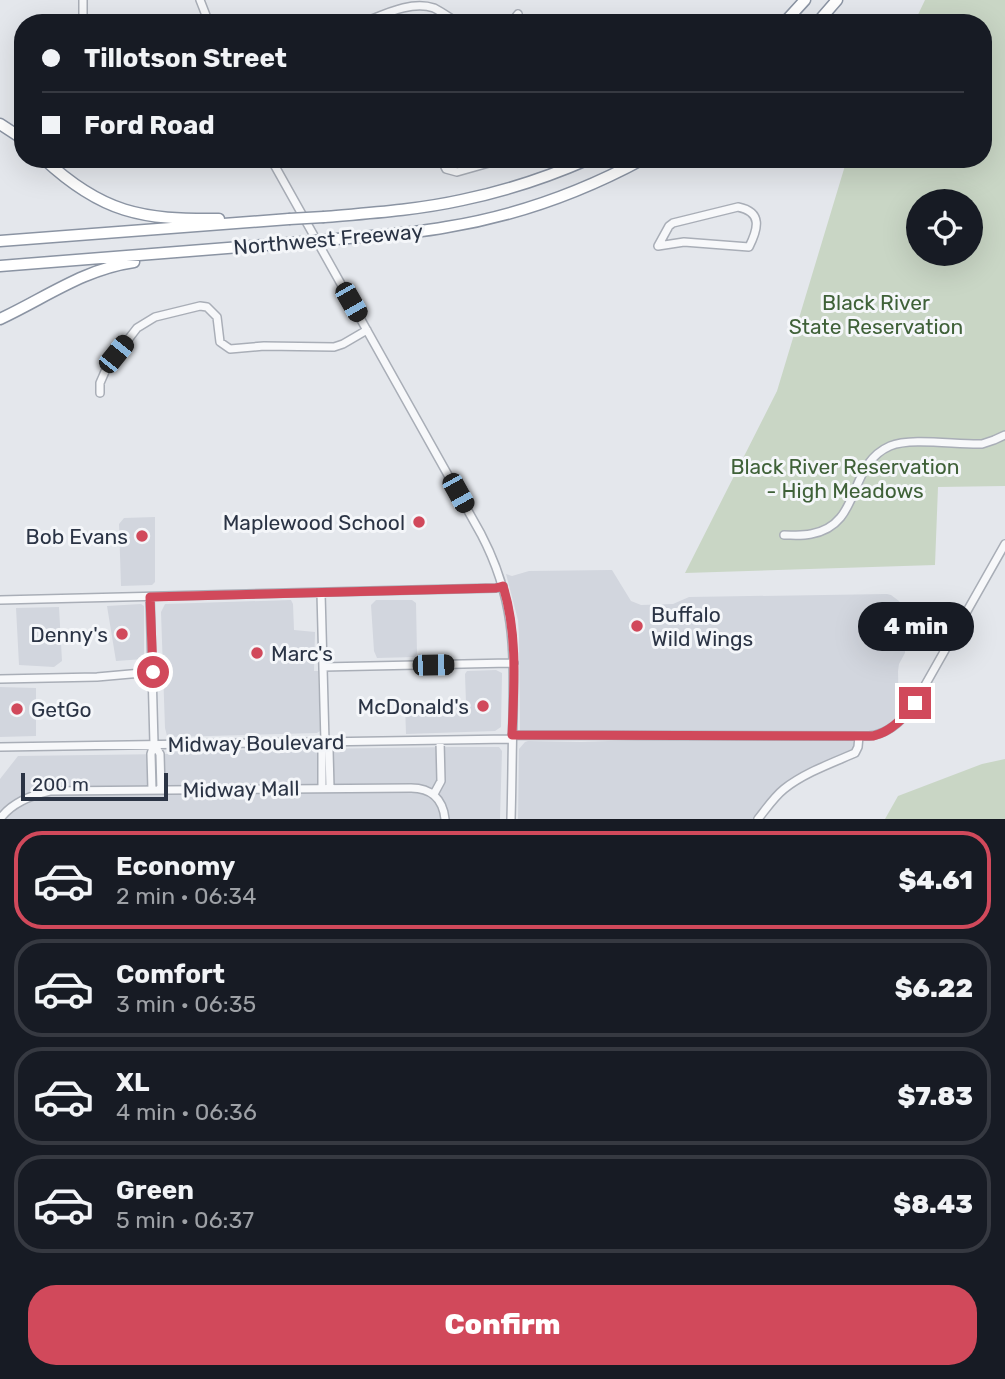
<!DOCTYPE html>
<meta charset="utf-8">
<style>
body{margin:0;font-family:Rubik,sans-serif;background:#242831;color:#f1f3f6;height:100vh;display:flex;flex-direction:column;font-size:26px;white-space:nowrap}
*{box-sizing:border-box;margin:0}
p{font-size:23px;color:#9ea1a6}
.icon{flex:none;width:38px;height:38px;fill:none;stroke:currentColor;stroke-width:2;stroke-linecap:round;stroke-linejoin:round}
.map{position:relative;height:819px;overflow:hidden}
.panel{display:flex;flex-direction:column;background:#171b24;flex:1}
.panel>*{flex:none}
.top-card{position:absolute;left:14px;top:14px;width:978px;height:154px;border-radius:28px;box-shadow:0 7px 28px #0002;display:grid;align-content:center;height:154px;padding:0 28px;background:#171b24}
.controls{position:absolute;left:906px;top:189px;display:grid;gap:14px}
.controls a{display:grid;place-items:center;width:77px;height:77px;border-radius:50%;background:#171b24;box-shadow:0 7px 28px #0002;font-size:35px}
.scale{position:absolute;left:21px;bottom:18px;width:147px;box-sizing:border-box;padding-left:7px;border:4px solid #2b3445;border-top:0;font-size:19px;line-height:24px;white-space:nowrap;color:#2b3445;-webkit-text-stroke:5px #f4f6f9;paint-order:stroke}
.end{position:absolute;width:32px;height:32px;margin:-16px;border:9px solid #d1495b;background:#fff;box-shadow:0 0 0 4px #fff}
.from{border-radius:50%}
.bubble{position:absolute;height:49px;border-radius:24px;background:#171b24;box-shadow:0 7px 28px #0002;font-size:23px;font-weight:800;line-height:49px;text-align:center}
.car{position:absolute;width:21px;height:42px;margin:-21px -10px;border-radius:9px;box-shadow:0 0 5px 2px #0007;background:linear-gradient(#222 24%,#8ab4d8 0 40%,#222 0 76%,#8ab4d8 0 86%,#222 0)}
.top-card b{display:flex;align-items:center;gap:24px;height:66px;font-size:26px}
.top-card b+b{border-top:2px solid #363941}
.top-card i{width:18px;height:18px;background:#f1f3f6}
ul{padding:12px 0 0;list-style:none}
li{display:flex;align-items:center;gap:21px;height:98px;margin:0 14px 10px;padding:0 14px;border:4px solid #363941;border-radius:28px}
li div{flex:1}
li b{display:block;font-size:26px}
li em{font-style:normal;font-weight:800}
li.on{border-color:#d1495b}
li>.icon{width:63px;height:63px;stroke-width:1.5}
.action{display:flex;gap:14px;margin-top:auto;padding:14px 28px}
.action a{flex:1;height:80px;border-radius:28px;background:#d1495b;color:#fff;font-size:28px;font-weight:800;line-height:80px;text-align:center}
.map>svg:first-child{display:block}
.built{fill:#d2d6de}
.green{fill:#c9d6c5;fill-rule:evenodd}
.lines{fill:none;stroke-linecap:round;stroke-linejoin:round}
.minor-casing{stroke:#a9aeb7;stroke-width:10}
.highway-casing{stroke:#8b94a3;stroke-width:13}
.minor{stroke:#f7f8fa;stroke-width:7}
.highway{stroke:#fff;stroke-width:10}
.highway-bridge-casing{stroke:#8b94a3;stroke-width:13;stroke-linecap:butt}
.highway-bridge{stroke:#fff;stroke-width:10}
.route{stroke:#d1495b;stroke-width:9}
.poi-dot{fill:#d1495b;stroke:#f4f6f9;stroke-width:2.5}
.labels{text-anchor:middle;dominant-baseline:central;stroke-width:6;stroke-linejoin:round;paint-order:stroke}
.street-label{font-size:21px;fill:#2b3445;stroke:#f4f6f9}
.park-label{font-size:21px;fill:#3f6138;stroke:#f4f6f9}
.poi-label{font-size:21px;fill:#2b3445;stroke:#f4f6f9;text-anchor:end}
</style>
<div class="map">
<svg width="1005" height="819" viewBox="0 0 1005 819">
<rect width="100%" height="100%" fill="#e4e7ec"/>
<path class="built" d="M 155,517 L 155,582 L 152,585 L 121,586 L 119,524 L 124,518 Z
M 610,570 L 612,570 L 631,601 L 641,605 L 673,604 L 689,597 L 887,594 L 891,595 L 899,601 L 905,610 L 905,653 L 899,664 L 898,671 L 899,719 L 876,733 L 583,733 L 563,731 L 520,731 L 519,637 L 518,620 L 506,574 L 512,576 L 529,571 Z
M 291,600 L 293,604 L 294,630 L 315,632 L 314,671 L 318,671 L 320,731 L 317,733 L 173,737 L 167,736 L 165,728 L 161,612 L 165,604 Z
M 376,600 L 412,600 L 416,603 L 417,654 L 415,657 L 377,658 L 374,651 L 371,605 Z
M 141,604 L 144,606 L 144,659 L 116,661 L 107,606 Z
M 59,607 L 62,661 L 54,667 L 19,665 L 16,608 Z
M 496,670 L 502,673 L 501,727 L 495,731 L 406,734 L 405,704 L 466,703 L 465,674 L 467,671 Z
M 0,687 L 36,688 L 36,736 L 0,737 Z
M 664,739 L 851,739 L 856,744 L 852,750 L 795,780 L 756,819 L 518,819 L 519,749 L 525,742 L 528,741 L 581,742 Z
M 453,747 L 499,747 L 502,751 L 500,819 L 0,819 L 0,779 L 18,756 L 167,754 L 168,751 Z"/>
<path class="green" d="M 925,0 L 1005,0 L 1005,486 L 938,487 L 935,565 L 685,573 L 777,391 L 847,159 L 984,159 L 984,23 L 914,23 ZM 919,201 L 971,201 L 971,254 L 919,254 Z
M 1005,759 L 1005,819 L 885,819 L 898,796 L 982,764 Z"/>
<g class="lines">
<g class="minor-casing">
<path id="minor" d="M 83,0 L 83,23
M 200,0 L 209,23
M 362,23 C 383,15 411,0 434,8 C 442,12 450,18 458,23
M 511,23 L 518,14
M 271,159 L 481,534 C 515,599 514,647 513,717 C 512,751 512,785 511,819
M 441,159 L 446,169 L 457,172 L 503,159
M 738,207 C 763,212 758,229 749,247 L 684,242 L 658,246 L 669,226 L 673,223 Z
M 100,393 L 100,383 L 107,367 L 137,328 L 155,317 L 200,306 L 207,307 L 217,317 L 220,342 L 230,349 L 264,346 L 334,347 L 343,344 L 367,330
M 784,535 C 793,535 802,536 811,534 C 863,525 846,465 890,446 C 911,437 957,445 982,444 L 994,440 L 1005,435
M 321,593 L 325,742 L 322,750 L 322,788
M 150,597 L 154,744 L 151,754 L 152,790
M 0,600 L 496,588 L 503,586
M 323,667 L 514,663
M 0,679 L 97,677 L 153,672
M 512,735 L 869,736 C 889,734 904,719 915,703 L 1005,544
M 325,742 L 329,750 L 330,788
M 154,744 L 160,754 L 161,790
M 0,747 L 512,739
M 434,794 L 441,781 L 440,741
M 0,819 C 12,802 32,795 50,791 L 411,788 C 431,788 443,799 445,819
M 758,819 C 766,809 774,797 784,789 C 804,773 832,763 855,753 L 858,747 L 859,736"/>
</g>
<g class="highway-casing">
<path id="highway" d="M 784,23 L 805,0
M 817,23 L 837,0
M 0,124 L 23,139
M 44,159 C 102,213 142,220 219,219
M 324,217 C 370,213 417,210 462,200 C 506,191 548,177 589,159
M 336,239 C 373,236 410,234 447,227 C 515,216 582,192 643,159
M 0,241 L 289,219
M 0,266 L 303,242
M 0,319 C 45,298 84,269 134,262"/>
</g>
<use href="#minor" class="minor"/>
<use href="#highway" class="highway"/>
<g class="highway-bridge-casing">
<path id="highway-bridge" d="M 289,219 L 324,217
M 303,242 L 336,239"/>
</g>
<use href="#highway-bridge" class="highway-bridge"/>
</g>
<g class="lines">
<path class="route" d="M 153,672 L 150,597 L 496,588 L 503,586 C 518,634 514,686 512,735 L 873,736 C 891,732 904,718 915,703"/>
</g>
<g class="poi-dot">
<circle cx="419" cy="522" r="7"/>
<circle cx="142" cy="536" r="7"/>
<circle cx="637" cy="626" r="7"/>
<circle cx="122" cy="634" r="7"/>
<circle cx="257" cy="653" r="7"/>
<circle cx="483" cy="706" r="7"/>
<circle cx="17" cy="709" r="7"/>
</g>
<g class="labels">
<g class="street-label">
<text transform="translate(328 239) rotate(-5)">Northwest Freeway</text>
<text transform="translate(256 743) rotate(-1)">Midway Boulevard</text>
<text transform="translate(241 789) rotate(-1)">Midway Mall</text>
</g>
<g class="park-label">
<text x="876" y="302">Black River<tspan x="876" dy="24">State Reservation</tspan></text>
<text x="845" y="466">Black River Reservation<tspan x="845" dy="24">- High Meadows</tspan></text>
</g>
<g class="poi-label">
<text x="405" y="522">Maplewood School</text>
<text x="128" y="536">Bob Evans</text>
<text x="651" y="614" text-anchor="start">Buffalo<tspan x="651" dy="24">Wild Wings</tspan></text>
<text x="108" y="634">Denny's</text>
<text x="271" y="653" text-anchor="start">Marc's</text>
<text x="469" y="706">McDonald's</text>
<text x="31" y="709" text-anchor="start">GetGo</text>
</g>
</g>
</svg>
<div class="controls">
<a><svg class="icon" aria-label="locate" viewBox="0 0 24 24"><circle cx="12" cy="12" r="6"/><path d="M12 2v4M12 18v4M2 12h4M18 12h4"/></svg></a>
</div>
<div class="scale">200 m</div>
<i class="end from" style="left:153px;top:672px"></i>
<i class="end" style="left:915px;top:703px"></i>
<div class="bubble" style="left:858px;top:602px;width:116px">4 min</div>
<i class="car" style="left:351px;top:302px;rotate:150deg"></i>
<i class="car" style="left:116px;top:354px;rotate:39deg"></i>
<i class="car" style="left:458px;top:493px;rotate:151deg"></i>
<i class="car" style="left:433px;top:665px;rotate:89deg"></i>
<div class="top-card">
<b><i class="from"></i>Tillotson Street</b>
<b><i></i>Ford Road</b>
</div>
</div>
<section class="panel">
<ul>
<li class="on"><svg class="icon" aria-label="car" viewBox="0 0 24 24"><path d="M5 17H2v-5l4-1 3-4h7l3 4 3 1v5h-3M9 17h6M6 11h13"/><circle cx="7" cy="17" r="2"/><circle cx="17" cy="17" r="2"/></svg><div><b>Economy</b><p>2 min · 06:34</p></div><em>$4.61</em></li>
<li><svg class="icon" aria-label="car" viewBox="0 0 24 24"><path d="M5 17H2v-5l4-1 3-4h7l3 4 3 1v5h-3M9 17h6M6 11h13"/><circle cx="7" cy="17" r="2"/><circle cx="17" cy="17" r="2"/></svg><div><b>Comfort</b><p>3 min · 06:35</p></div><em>$6.22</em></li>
<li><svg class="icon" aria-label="car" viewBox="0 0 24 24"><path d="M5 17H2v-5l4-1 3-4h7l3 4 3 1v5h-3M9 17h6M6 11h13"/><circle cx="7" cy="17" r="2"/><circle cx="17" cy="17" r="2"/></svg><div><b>XL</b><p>4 min · 06:36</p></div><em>$7.83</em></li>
<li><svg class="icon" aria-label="car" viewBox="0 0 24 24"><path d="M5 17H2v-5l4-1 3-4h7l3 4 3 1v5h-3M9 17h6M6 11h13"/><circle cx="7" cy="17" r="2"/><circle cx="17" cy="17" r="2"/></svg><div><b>Green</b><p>5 min · 06:37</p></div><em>$8.43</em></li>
</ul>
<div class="action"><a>Confirm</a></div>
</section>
